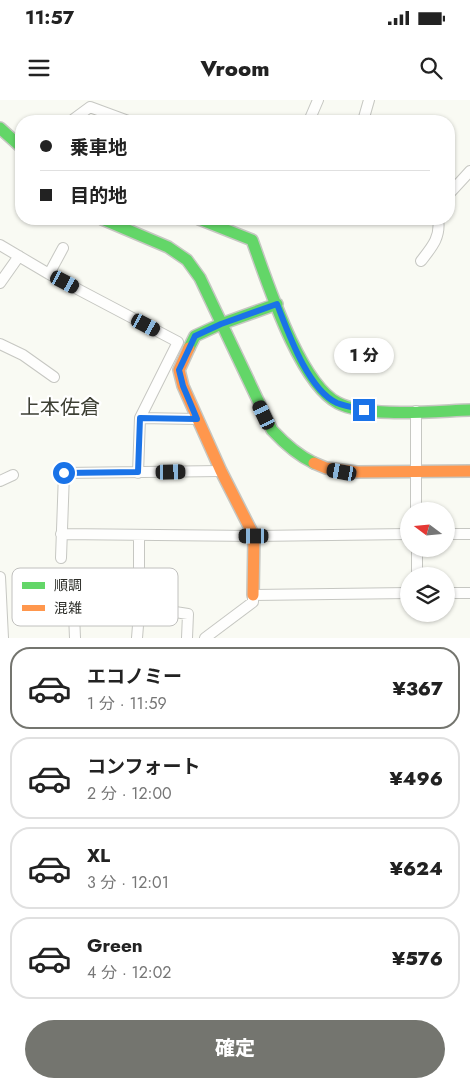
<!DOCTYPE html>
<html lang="ja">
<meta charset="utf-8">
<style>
body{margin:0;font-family:Jost,"Noto Sans JP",sans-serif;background:#f2f2f2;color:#222;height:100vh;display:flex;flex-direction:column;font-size:19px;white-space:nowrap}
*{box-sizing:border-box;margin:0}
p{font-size:16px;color:#767676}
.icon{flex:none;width:28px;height:28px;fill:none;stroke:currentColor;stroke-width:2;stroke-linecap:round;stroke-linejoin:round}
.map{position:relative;height:538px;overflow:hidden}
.panel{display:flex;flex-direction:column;background:#fff;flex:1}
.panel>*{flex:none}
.guide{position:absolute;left:15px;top:15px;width:440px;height:110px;border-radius:20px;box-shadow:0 1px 4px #0004;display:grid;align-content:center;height:110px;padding:0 25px;background:#fff}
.needle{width:32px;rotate:286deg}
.fabs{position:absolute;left:400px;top:402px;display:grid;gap:10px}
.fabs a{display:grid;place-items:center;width:55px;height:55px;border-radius:50%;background:#fff;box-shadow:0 1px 4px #0004;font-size:25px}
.end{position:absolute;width:22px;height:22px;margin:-11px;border:6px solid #1a73e8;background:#fff;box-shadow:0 0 0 2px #fff}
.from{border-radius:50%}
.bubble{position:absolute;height:35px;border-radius:18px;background:#fff;box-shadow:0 1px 4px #0004;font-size:16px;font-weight:800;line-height:35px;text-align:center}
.car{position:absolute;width:15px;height:30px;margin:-15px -8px;border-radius:6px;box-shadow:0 0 4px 1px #0007;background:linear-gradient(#222 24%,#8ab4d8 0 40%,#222 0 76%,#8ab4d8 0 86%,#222 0)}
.guide b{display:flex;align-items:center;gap:18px;height:48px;font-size:19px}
.guide b+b{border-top:1px solid #e0e0e0}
.guide i{width:12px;height:12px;background:#222}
ul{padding:9px 0 0;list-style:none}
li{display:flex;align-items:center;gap:15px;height:82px;margin:0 10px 8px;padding:0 15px;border:2px solid #e0e0e0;border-radius:20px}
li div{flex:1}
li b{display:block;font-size:19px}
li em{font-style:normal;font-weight:800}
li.on{border-color:#74756f}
li>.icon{width:45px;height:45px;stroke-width:1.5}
.cta{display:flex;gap:10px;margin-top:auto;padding:10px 25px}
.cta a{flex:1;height:58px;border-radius:30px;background:#74756f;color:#fff;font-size:20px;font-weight:800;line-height:58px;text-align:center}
.status{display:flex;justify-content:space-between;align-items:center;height:35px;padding:0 25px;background:#fff;direction:ltr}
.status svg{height:14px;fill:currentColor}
header{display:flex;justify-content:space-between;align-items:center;height:65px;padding:0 25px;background:#fff;font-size:22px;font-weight:800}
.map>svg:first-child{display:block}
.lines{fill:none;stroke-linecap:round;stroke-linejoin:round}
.street-casing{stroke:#c6c7c2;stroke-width:12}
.fast-casing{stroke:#c6c7c2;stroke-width:14}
.slow-casing{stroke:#c6c7c2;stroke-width:14}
.street{stroke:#fefefd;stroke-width:10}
.fast{stroke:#63d668;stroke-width:11}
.slow{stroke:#ff974d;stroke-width:11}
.route{stroke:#1a73e8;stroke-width:6}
.labels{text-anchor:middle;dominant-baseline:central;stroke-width:4.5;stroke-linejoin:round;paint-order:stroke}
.quarter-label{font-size:20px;fill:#3d3f34;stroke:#fff}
.key{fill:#fff;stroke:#c0c0be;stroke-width:1}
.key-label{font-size:14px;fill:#2c2d28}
</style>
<div class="status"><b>11:57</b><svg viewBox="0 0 49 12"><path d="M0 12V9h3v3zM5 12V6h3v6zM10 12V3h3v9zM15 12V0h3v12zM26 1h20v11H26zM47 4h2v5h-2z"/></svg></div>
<header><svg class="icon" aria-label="menu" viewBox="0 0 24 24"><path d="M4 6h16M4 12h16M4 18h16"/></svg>Vroom<svg class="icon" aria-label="search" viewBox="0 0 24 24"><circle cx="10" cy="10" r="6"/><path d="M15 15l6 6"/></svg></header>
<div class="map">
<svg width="470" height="538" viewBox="0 0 470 538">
<rect width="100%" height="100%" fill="#f9faf3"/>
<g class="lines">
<g class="street-casing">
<path id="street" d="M 71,21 L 90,7 L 128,21
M 309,21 L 318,0
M 363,21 L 369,0
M 449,94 L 470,71
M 0,145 L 49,174 L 178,242 L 140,318 L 138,373
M 421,161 C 432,147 441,137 438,119
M 49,174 L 63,148
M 0,183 L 19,156
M 0,244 L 23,255 L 54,277
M 416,311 L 416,411
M 140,318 L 197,319
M 0,381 L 13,375
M 61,434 L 254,436 L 409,434
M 446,434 L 470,434
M 417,449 L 417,476
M 61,458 L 64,373 L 221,371
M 0,477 L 3,538
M 446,493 L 470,493
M 75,538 L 74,514 L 175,512 L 188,514 L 187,538
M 137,538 L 139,513 L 139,435
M 205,538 L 253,502 L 253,495 L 409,493"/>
</g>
<g class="fast-casing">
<path id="fast" d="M 0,28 L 21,47
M 102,119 L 168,147 L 187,160 L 200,178 L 272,330 C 285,344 297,355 314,363
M 199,119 L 252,140 C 267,181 299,283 338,303 C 367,318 436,311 470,310
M 189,248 L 195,236 L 221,224 L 277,204"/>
</g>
<g class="slow-casing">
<path id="slow" d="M 189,248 L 179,270 L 183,286 L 221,371 L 254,436 L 253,495
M 314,363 L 326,368 L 357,372 L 470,371"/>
</g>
<use href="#street" class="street"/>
<use href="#fast" class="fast"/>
<use href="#slow" class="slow"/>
</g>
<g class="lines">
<path class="route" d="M 64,373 L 138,372 L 140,318 L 197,319 L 183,286 L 179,270 L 195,236 L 221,224 L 277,204 C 288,232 308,290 337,303 C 345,306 355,308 364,310"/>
</g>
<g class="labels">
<g class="quarter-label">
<text x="60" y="307">上本佐倉</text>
</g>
</g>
<rect x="12" y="468" width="166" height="58" rx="8" class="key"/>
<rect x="22" y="482" width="23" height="7" fill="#63d668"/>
<rect x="22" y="505" width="23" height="6" fill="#ff974d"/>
<g class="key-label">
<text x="54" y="490">順調</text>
<text x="54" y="513">混雑</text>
</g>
</svg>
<div class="fabs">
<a><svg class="needle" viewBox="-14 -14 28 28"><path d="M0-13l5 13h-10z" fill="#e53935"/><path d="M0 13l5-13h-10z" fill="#767676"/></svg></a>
<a><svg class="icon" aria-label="layers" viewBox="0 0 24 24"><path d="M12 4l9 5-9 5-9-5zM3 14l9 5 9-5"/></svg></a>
</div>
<i class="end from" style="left:64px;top:373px"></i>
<i class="end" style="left:364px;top:310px"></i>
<div class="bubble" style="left:334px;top:238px;width:60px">1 分</div>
<i class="car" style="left:65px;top:182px;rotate:118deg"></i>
<i class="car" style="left:146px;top:225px;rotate:118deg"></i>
<i class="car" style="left:264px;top:315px;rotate:335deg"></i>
<i class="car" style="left:171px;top:372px;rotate:89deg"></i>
<i class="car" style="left:342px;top:372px;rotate:280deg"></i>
<i class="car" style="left:254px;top:436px;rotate:270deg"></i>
<div class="guide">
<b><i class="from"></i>乗車地</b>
<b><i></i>目的地</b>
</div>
</div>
<section class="panel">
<ul>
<li class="on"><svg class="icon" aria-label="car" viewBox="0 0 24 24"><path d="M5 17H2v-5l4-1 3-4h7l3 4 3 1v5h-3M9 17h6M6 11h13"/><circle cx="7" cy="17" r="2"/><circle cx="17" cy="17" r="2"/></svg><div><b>エコノミー</b><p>1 分 · 11:59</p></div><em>¥367</em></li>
<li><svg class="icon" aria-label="car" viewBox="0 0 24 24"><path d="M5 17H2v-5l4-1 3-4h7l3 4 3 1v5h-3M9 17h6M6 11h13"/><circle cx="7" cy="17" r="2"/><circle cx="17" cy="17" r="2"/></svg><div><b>コンフォート</b><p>2 分 · 12:00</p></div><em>¥496</em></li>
<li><svg class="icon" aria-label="car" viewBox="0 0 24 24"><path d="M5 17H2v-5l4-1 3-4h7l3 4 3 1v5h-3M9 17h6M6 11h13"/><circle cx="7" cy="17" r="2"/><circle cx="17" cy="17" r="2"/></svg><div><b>XL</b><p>3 分 · 12:01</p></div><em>¥624</em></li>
<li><svg class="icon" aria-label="car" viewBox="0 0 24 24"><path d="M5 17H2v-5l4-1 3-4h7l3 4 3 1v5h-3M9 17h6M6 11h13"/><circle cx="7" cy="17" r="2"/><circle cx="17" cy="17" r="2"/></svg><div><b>Green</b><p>4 分 · 12:02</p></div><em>¥576</em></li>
</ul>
<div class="cta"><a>確定</a></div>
</section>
